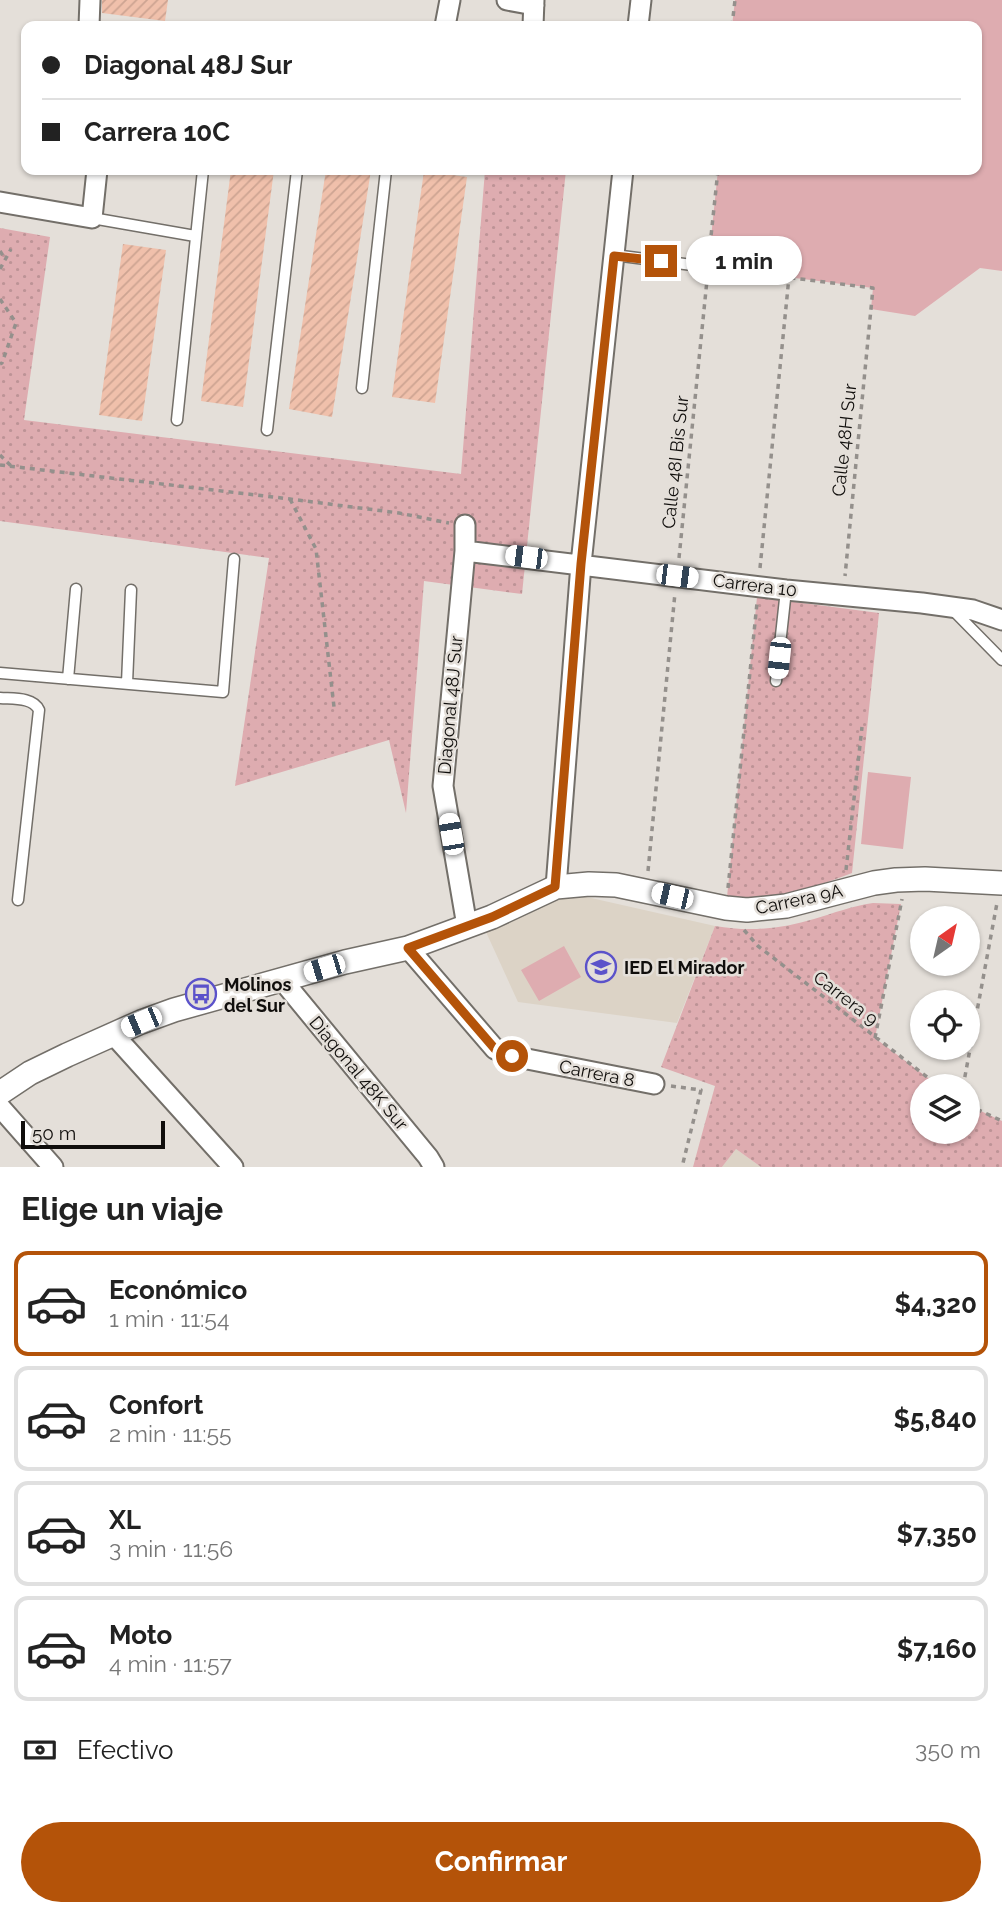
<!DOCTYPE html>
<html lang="es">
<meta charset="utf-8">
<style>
body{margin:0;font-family:Raleway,sans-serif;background:#f2f2f2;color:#222;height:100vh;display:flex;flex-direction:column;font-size:26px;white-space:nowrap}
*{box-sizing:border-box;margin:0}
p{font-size:23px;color:#767676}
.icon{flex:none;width:38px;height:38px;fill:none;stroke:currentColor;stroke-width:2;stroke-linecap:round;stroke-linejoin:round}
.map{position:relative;height:1167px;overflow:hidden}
.drawer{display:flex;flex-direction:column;background:#fff;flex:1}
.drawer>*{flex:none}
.guide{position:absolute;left:21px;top:21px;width:961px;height:154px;border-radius:14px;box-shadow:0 2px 5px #0004;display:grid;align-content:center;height:154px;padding:0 21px;background:#fff}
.needle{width:46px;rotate:34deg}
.tools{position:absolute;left:910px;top:906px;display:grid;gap:14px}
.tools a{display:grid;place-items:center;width:70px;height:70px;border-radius:50%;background:#fff;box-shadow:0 2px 5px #0004;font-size:35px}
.scale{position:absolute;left:21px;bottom:18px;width:144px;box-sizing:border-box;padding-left:7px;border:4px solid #100e0c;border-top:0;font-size:19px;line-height:24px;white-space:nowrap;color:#100e0c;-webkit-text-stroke:5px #e4dfd9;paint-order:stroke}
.end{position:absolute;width:32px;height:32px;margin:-16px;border:9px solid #b45309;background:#fff;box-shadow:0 0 0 4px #fff}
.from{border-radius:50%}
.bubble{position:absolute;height:49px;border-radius:24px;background:#fff;box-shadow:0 2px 5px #0004;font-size:23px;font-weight:700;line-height:49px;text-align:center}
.car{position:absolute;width:21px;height:42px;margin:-21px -10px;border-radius:9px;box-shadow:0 0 5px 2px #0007;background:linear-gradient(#fff 24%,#345 0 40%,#fff 0 76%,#345 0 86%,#fff 0)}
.guide b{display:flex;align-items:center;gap:24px;height:66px;font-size:26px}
.guide b+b{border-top:2px solid #e0e0e0}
.guide i{width:18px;height:18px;background:#222}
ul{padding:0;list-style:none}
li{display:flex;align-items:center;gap:21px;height:105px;margin:0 14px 10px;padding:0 7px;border:4px solid #e0e0e0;border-radius:14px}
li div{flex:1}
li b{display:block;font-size:26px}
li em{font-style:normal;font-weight:700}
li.current{border-color:#b45309}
li>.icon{width:63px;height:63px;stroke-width:1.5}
h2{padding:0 21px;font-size:32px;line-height:84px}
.pay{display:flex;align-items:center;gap:18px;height:77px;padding:0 21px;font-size:26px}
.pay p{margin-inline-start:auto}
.button{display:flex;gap:14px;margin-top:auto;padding:14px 21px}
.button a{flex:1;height:80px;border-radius:42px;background:#b45309;color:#fff;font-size:28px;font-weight:700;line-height:80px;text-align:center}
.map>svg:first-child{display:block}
.built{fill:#dcd3c6}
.green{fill:#deacb0}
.park{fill:url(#park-dots)}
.building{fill:url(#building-hatch)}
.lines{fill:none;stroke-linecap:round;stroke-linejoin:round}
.service-casing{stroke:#736f69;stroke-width:13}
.minor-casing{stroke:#736f69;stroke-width:23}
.tertiary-casing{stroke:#736f69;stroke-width:26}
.path{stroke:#94908c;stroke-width:3.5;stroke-dasharray:5 5;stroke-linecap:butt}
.service{stroke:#fff;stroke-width:10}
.minor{stroke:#fff;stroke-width:19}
.tertiary{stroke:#fff;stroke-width:23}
.route{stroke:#b45309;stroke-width:9}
.labels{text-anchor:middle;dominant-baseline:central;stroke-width:5;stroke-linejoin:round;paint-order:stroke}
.street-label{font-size:18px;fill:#100e0c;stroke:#e4dfd9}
.poi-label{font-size:18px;font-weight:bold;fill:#100e0c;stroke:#e4dfd9;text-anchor:start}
</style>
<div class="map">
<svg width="1002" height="1167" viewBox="0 0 1002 1167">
<defs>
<pattern id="park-dots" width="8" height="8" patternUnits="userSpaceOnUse" patternTransform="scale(1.75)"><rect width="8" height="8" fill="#deacb0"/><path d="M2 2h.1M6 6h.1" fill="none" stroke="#bd9396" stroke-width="1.8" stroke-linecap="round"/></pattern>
<pattern id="building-hatch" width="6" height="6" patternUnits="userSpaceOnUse" patternTransform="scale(1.75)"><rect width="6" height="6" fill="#f0c0ab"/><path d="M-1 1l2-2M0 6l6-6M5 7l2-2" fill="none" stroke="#cda492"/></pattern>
</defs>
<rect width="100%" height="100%" fill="#e4dfd9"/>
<path class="built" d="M 569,893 L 715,926 L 677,1023 L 518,1002 L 486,932 Z
M 736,1149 L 761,1167 L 722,1167 Z"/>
<path class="green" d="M 735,0 L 1002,0 L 1002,271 L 980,268 L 915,316 L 871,309 L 873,288 L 708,267 L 718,170 L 976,170 L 976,26 L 732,26 Z
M 868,772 L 911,777 L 903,849 L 861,844 Z
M 564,946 L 581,977 L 539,1001 L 521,970 Z"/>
<path class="park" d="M 485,170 L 566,170 L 522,594 L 424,581 L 406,813 L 389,740 L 235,786 L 269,558 L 0,521 L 0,228 L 50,237 L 24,420 L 461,474 Z
M 757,597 L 879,613 L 852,873 C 811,889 772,901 727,897 Z
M 873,903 L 901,904 L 875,1038 L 940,1087 L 922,1087 L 922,1132 L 968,1132 L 968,1105 L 1002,1121 L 1002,1167 L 761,1167 L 736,1149 L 722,1167 L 693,1167 L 715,1086 L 661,1067 L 715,926 C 749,932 781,929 814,919 C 834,913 852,906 873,903 Z"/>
<path class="building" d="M 102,0 L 168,0 L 165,21 L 102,13 Z
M 231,170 L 274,170 L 243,407 L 201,401 Z
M 326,170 L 371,170 L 332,417 L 289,409 Z
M 424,171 L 467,177 L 435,403 L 392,397 Z
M 123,244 L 166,250 L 142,421 L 99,415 Z"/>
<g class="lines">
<g class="service-casing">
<path id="service" d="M 92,218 L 195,236
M 614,255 L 708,267
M 362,388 L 386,170
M 177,420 L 203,170
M 267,430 L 297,170
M 951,608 L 1002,660
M 0,673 L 223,692 L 234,559
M 68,679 L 76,589
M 776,681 L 786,590
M 127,683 L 131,590
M 0,698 C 13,699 33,697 39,710 L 18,900"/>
</g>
<g class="minor-casing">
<path id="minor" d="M 507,0 L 534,5
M 89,26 L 90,0
M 445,26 L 450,0
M 533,26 L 534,0
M 638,26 L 641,0
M 0,202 L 92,218 L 97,170
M 465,525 L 465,551 L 443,786 L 467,926
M 465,551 L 786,590 L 922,603 L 973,610 L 1002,620
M 556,887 L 581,564 L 623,170
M 408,948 L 495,1049 L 512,1056 L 654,1084
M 283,981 L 428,1157 L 434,1167
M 113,1034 L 233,1167
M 0,1107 L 53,1167"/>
</g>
<g class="tertiary-casing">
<path id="tertiary" d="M 0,1093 L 30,1073 L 67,1055 L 141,1022 L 174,1010 L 345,962 L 408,948 L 492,917 L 556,887 L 589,884 L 616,885 L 726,908 L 747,910 L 786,906 L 874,883 L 896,880 L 925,879 L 1002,883"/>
</g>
<path class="path" d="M 732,26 L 735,0
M 0,251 L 5,259
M 709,255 L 718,170
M 0,269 L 11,249
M 721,269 L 873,288 L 845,576
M 0,299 L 16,323 L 2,363 L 0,364
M 0,455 L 11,466
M 0,465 L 290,499 L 399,513 L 449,523
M 290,499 L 316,549 L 334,707
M 679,558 L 707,280
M 760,568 L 789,277
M 846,870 L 862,727
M 648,871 L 675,593
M 728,888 L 757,603
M 744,930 L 758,946 L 940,1087
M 875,1038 L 902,899
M 671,1086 L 701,1090 L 682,1167
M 963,1087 L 997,903
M 968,1105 L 1002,1121"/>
<use href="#service" class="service"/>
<use href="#minor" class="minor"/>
<use href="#tertiary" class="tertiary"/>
</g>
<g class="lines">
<path class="route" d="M 512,1056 L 495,1049 L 408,948 L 492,917 L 555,887 L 581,564 L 614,256 L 661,261"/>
</g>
<defs>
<g id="school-ring" transform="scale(1.575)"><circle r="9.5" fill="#e4dfd9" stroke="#5b52ca" stroke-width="1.5"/><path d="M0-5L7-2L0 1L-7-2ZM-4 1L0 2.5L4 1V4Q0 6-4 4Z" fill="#5b52ca"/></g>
<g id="bus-ring" transform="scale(1.575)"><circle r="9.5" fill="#e4dfd9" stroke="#5b52ca" stroke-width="1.5"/><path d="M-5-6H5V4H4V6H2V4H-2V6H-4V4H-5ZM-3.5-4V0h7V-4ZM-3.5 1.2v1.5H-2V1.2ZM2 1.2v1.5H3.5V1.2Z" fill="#5b52ca"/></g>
</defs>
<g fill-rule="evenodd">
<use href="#school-ring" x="601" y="967"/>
<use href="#bus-ring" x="201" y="994"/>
</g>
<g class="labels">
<g class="street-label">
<text transform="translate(844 440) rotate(-84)">Calle 48H Sur</text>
<text transform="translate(675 462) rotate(-84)">Calle 48I Bis Sur</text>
<text transform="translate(755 585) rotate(7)">Carrera 10</text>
<text transform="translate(450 705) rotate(-85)">Diagonal 48J Sur</text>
<text transform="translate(799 899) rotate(-12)">Carrera 9A</text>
<text transform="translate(846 998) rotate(38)">Carrera 9</text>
<text transform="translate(359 1073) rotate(50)">Diagonal 48K Sur</text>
<text transform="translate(597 1073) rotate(11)">Carrera 8</text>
</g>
<g class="poi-label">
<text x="624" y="967">IED El Mirador</text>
<text x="224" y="984">Molinos<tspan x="224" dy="21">del Sur</tspan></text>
</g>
</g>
</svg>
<div class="tools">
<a><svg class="needle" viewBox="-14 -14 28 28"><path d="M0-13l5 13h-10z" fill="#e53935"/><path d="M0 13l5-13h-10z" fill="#767676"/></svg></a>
<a><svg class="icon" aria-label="locate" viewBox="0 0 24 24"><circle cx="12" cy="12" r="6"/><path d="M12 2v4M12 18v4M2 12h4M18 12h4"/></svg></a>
<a><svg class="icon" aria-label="layers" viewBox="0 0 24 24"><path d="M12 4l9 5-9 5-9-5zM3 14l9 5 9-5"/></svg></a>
</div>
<div class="scale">50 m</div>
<i class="end from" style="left:512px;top:1056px"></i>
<i class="end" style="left:661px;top:261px"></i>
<div class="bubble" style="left:686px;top:236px;width:116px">1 min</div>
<i class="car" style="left:526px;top:557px;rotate:277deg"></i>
<i class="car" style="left:677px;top:576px;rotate:97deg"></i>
<i class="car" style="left:779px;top:658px;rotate:186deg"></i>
<i class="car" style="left:451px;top:834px;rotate:350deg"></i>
<i class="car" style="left:672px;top:896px;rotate:283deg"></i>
<i class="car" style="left:324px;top:968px;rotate:253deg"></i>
<i class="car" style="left:141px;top:1022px;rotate:247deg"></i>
<div class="guide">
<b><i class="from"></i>Diagonal 48J Sur</b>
<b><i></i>Carrera 10C</b>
</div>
</div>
<section class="drawer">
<h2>Elige un viaje</h2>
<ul>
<li class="current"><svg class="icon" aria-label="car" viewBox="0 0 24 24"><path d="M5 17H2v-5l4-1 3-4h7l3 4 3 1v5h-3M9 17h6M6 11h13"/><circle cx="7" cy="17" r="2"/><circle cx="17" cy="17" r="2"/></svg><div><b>Económico</b><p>1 min · 11:54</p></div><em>$4,320</em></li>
<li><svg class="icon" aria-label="car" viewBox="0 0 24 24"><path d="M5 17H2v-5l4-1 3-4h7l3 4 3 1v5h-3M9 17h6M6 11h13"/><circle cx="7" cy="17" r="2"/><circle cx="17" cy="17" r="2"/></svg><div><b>Confort</b><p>2 min · 11:55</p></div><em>$5,840</em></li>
<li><svg class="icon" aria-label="car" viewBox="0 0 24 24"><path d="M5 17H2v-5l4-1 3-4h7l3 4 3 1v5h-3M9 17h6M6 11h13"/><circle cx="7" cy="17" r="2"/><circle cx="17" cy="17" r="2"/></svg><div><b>XL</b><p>3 min · 11:56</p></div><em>$7,350</em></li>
<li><svg class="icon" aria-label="car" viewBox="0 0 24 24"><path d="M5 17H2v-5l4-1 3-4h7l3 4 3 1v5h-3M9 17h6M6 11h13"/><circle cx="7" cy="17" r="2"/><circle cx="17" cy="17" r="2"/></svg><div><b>Moto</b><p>4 min · 11:57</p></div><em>$7,160</em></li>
</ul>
<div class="pay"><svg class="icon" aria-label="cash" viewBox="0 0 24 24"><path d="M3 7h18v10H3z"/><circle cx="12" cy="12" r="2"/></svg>Efectivo<p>350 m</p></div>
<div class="button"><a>Confirmar</a></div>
</section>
